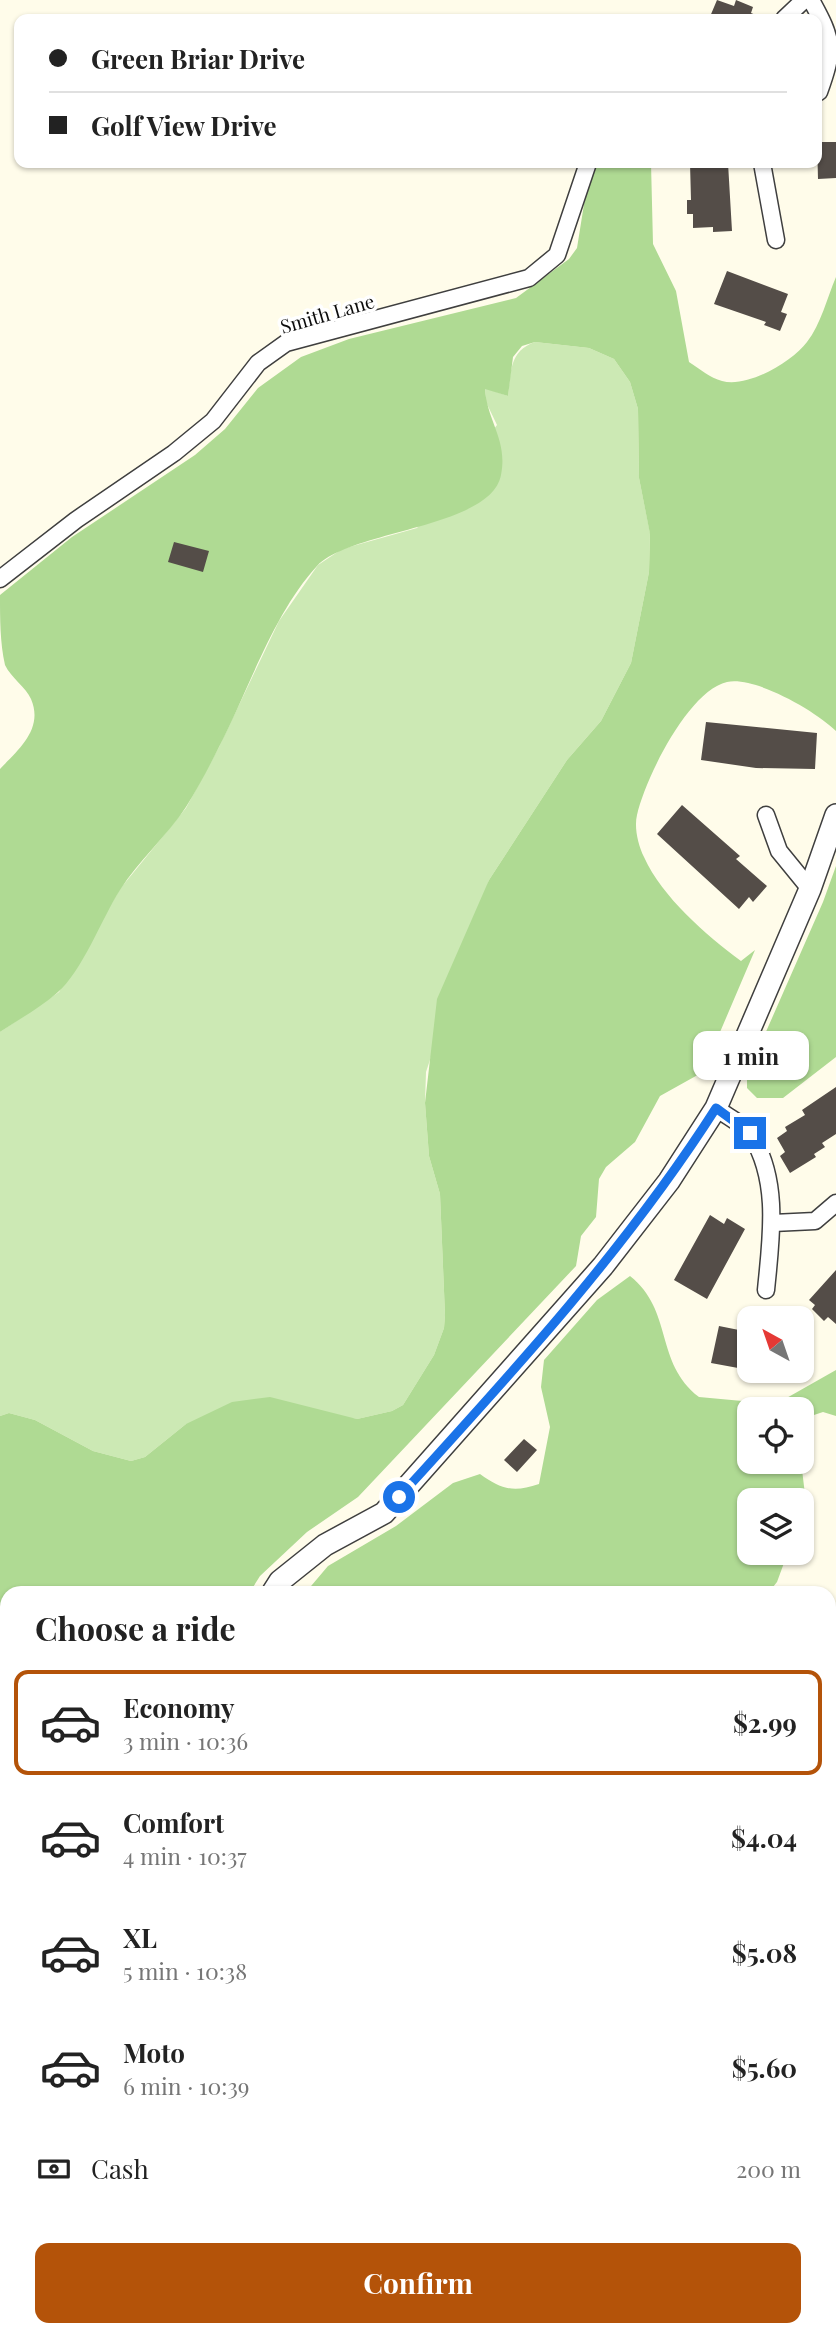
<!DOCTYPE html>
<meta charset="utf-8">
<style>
body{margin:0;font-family:"Playfair Display",serif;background:#f2f2f2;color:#222;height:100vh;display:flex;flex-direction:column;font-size:26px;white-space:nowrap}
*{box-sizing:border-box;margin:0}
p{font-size:23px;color:#767676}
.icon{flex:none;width:38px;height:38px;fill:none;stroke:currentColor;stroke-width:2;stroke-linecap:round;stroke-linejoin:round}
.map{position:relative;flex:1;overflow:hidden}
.drawer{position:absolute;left:0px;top:1586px;width:836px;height:751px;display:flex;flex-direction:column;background:#fff;border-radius:21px 21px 0 0;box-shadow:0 2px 5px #0004}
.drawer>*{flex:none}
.banner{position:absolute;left:14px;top:14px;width:808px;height:154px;border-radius:14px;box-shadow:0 2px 5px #0004;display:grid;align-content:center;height:154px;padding:0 35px;background:#fff}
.needle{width:46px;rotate:320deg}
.controls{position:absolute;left:737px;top:1306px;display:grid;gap:14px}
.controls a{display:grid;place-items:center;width:77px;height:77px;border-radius:14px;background:#fff;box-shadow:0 2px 5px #0004;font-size:35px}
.end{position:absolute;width:32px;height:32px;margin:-16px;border:9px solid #1a73e8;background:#fff;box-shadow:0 0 0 4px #fff}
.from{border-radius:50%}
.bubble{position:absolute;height:49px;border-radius:14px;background:#fff;box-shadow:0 2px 5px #0004;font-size:23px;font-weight:700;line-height:49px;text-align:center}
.banner b{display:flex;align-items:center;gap:24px;height:66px;font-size:26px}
.banner b+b{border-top:2px solid #e0e0e0}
.banner i{width:18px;height:18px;background:#222}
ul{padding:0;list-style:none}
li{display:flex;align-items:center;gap:21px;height:105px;margin:0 14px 10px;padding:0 21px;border:4px solid transparent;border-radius:14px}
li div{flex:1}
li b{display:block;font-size:26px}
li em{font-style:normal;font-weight:700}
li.selected{border-color:#b45309}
li>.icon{width:63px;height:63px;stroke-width:1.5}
h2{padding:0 35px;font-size:32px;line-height:84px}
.pay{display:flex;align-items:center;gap:18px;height:77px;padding:0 35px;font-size:26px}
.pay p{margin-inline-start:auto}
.button{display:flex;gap:14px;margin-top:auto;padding:14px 35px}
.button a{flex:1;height:80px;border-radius:14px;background:#b45309;color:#fff;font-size:28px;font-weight:700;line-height:80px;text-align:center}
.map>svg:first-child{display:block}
.green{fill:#cce9b4}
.forest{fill:#afda93}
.building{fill:#544d48}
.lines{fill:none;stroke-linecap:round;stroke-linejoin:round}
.service-casing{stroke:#3f3f3f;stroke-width:11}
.minor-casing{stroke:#3f3f3f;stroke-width:19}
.tertiary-casing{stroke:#3f3f3f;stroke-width:24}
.service{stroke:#fff;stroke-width:8}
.minor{stroke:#fff;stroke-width:16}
.tertiary{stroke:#fff;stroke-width:21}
.route{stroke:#1a73e8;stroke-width:9}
.labels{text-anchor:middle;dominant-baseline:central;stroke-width:7;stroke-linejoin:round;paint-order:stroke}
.street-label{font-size:19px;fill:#0c0c0c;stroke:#fff}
</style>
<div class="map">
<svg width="836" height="2336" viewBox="0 0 836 2336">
<rect width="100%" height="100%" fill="#fffcea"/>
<path class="green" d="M 535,342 L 589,348 L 614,359 L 630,382 L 638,409 L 639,478 L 650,533 L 649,572 L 631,663 L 601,721 L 567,760 L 489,880 L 426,1072 L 425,1103 L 429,1156 L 440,1194 L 445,1315 L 444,1328 L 434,1355 L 403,1405 L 392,1411 L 357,1419 L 330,1415 L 186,1424 L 145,1457 L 131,1461 L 93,1451 L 35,1420 L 9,1413 L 0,1416 L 0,1032 L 59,992 L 120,889 L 186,808 L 219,747 L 279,621 L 318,565 L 342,549 L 417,528 L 497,425 L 486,402 L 485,388 L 508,396 C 511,372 509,351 535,342 Z"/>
<path class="forest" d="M 594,163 L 651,163 L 653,244 L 676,291 L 689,362 C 700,369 710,378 722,381 C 748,388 792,362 807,342 C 821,324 827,298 836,277 L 836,731 C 816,711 755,676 727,682 C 688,691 645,779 637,815 C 634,827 638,845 644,857 C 662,897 706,935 741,961 L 755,950 L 703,1072 L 660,1096 L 635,1142 L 606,1167 L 599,1179 L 596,1217 L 581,1236 L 576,1266 L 358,1497 L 307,1532 L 260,1576 L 250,1592 L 7,1592 L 7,1891 L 0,1887 L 0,1416 L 9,1413 L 35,1420 L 93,1451 L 131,1461 L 145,1457 L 186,1424 L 232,1402 L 270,1397 L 357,1419 L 392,1411 L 403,1405 L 434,1355 L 444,1328 L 445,1315 L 440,1194 L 429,1156 L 425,1103 L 437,999 L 489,880 L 567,760 L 601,721 L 631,663 L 649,572 L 650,534 L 639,478 L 638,409 L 630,382 L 614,359 L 589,348 L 535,342 L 522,346 L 513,357 L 508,396 L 485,389 C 487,421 508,440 501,475 C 491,528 351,530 317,566 C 273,614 249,689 219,747 C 209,767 198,788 186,807 C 167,836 139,860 120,890 C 102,918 82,972 57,993 C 40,1008 19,1019 0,1032 L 0,769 C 18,750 44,729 31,699 C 26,687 11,678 5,665 C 0,643 0,618 0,595 L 72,537 L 195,455 L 225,429 L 258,388 L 301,357 L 349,339 L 516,298 L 569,259 L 577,248 L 589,173 Z
M 836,866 L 836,1057 L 783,1098 L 757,1098 L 747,1088 L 747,1075 L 823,902 Z
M 630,1276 C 674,1311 654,1362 699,1397 L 776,1404 L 836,1370 L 836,1416 L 823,1412 L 811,1416 L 802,1435 L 802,1409 L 749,1409 L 749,1461 L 801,1461 L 806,1503 L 802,1515 L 802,1500 L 749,1500 L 749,1552 L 788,1552 L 777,1582 L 769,1592 L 306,1592 L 328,1566 L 396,1526 L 453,1483 L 480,1474 C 501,1489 513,1493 539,1484 L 550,1427 L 541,1387 L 544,1360 L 597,1300 Z
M 836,1658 L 836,1995 L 830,1990 L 830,1659 Z
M 7,2010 L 7,2077 L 0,2074 L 0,2012 Z
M 830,2253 L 836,2259 L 836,2336 L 744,2336 L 735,2329 L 830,2329 Z
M 152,2329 L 644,2329 L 653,2336 L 124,2336 Z"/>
<path class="building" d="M 717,0 L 734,6 L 736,0 L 753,7 L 751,13 L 765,19 L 709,19 Z
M 817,142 L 836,142 L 836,178 L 818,179 Z
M 690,163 L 728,163 L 732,231 L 713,232 L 713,227 L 693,228 L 693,214 L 687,214 L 687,200 L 691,200 Z
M 727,271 L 788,294 L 781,312 L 787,314 L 780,331 L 764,325 L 766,322 L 714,304 Z
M 174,542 L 209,551 L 203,572 L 168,562 Z
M 706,722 L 817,733 L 815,769 L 756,768 L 701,760 Z
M 682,805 L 740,856 L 736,859 L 767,886 L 753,902 L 749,897 L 739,909 L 657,834 Z
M 836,1087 L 836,1134 L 822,1143 L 825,1147 L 814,1154 L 816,1157 L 790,1173 L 780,1156 L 785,1152 L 777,1138 L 787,1131 L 785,1127 L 805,1115 L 802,1110 Z
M 710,1215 L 724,1224 L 727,1218 L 745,1229 L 707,1299 L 674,1280 Z
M 836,1270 L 836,1324 L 828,1317 L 824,1321 L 812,1309 L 815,1305 L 809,1300 Z
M 719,1326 L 749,1332 L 749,1370 L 711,1363 Z
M 524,1439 L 537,1450 L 517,1472 L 504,1460 Z"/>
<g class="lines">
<g class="service-casing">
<path id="service" d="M 0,2175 L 7,2179
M 0,2229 L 7,2231
M 0,2286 L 7,2280"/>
</g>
<g class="minor-casing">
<path id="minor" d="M 811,0 C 833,40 835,48 819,92
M 784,19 L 804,0
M 762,163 L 776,240
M 0,579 L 76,520 L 174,453 L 213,421 L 258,363 L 286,343 L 529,278 L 557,255 L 588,163
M 766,815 L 779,851 L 810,889
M 716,1108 C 726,1116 744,1124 751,1135 C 780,1181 771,1238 766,1290
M 773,1223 L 815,1221 L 836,1203
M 0,1982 L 7,1976"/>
</g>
<g class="tertiary-casing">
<path id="tertiary" d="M 273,1592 L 280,1581 L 325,1545 L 384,1513 L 603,1266 L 669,1181 L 716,1108 L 810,889 L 836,815
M 0,1910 L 7,1914
M 672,2329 L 681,2336"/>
</g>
<use href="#service" class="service"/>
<use href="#minor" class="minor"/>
<use href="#tertiary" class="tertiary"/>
</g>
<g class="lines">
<path class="route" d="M 399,1497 C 512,1373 626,1249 716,1108 L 750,1133"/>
</g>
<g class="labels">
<g class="street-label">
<text transform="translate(327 313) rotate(-16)">Smith Lane</text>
</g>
</g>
</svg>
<div class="controls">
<a><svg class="needle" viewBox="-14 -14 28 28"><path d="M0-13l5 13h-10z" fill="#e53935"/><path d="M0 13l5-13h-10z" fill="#767676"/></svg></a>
<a><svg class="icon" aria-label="locate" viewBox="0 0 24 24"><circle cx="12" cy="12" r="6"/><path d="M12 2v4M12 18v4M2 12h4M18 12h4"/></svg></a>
<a><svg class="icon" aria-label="layers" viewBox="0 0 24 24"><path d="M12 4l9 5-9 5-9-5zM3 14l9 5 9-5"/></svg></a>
</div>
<i class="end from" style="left:399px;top:1497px"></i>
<i class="end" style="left:750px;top:1133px"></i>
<div class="bubble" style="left:693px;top:1031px;width:116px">1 min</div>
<div class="banner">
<b><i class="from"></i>Green Briar Drive</b>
<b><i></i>Golf View Drive</b>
</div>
<section class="drawer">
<h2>Choose a ride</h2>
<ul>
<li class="selected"><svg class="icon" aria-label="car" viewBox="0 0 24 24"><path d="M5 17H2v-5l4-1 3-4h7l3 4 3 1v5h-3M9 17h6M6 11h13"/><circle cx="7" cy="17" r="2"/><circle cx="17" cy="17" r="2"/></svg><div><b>Economy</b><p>3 min · 10:36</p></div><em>$2.99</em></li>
<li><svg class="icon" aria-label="car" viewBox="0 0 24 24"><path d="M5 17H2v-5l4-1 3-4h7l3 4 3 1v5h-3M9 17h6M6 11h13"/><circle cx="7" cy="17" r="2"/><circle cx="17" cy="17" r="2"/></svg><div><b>Comfort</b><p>4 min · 10:37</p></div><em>$4.04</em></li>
<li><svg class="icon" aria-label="car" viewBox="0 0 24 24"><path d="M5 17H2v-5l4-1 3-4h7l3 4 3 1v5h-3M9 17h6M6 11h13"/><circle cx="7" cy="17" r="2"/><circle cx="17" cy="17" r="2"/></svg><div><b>XL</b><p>5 min · 10:38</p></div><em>$5.08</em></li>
<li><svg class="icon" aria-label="car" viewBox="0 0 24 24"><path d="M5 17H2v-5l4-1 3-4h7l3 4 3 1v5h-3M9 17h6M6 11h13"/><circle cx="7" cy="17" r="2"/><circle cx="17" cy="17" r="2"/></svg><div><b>Moto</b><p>6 min · 10:39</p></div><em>$5.60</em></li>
</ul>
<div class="pay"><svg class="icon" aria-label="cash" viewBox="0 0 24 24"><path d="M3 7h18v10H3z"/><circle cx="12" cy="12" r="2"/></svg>Cash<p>200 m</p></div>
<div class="button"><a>Confirm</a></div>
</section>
</div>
